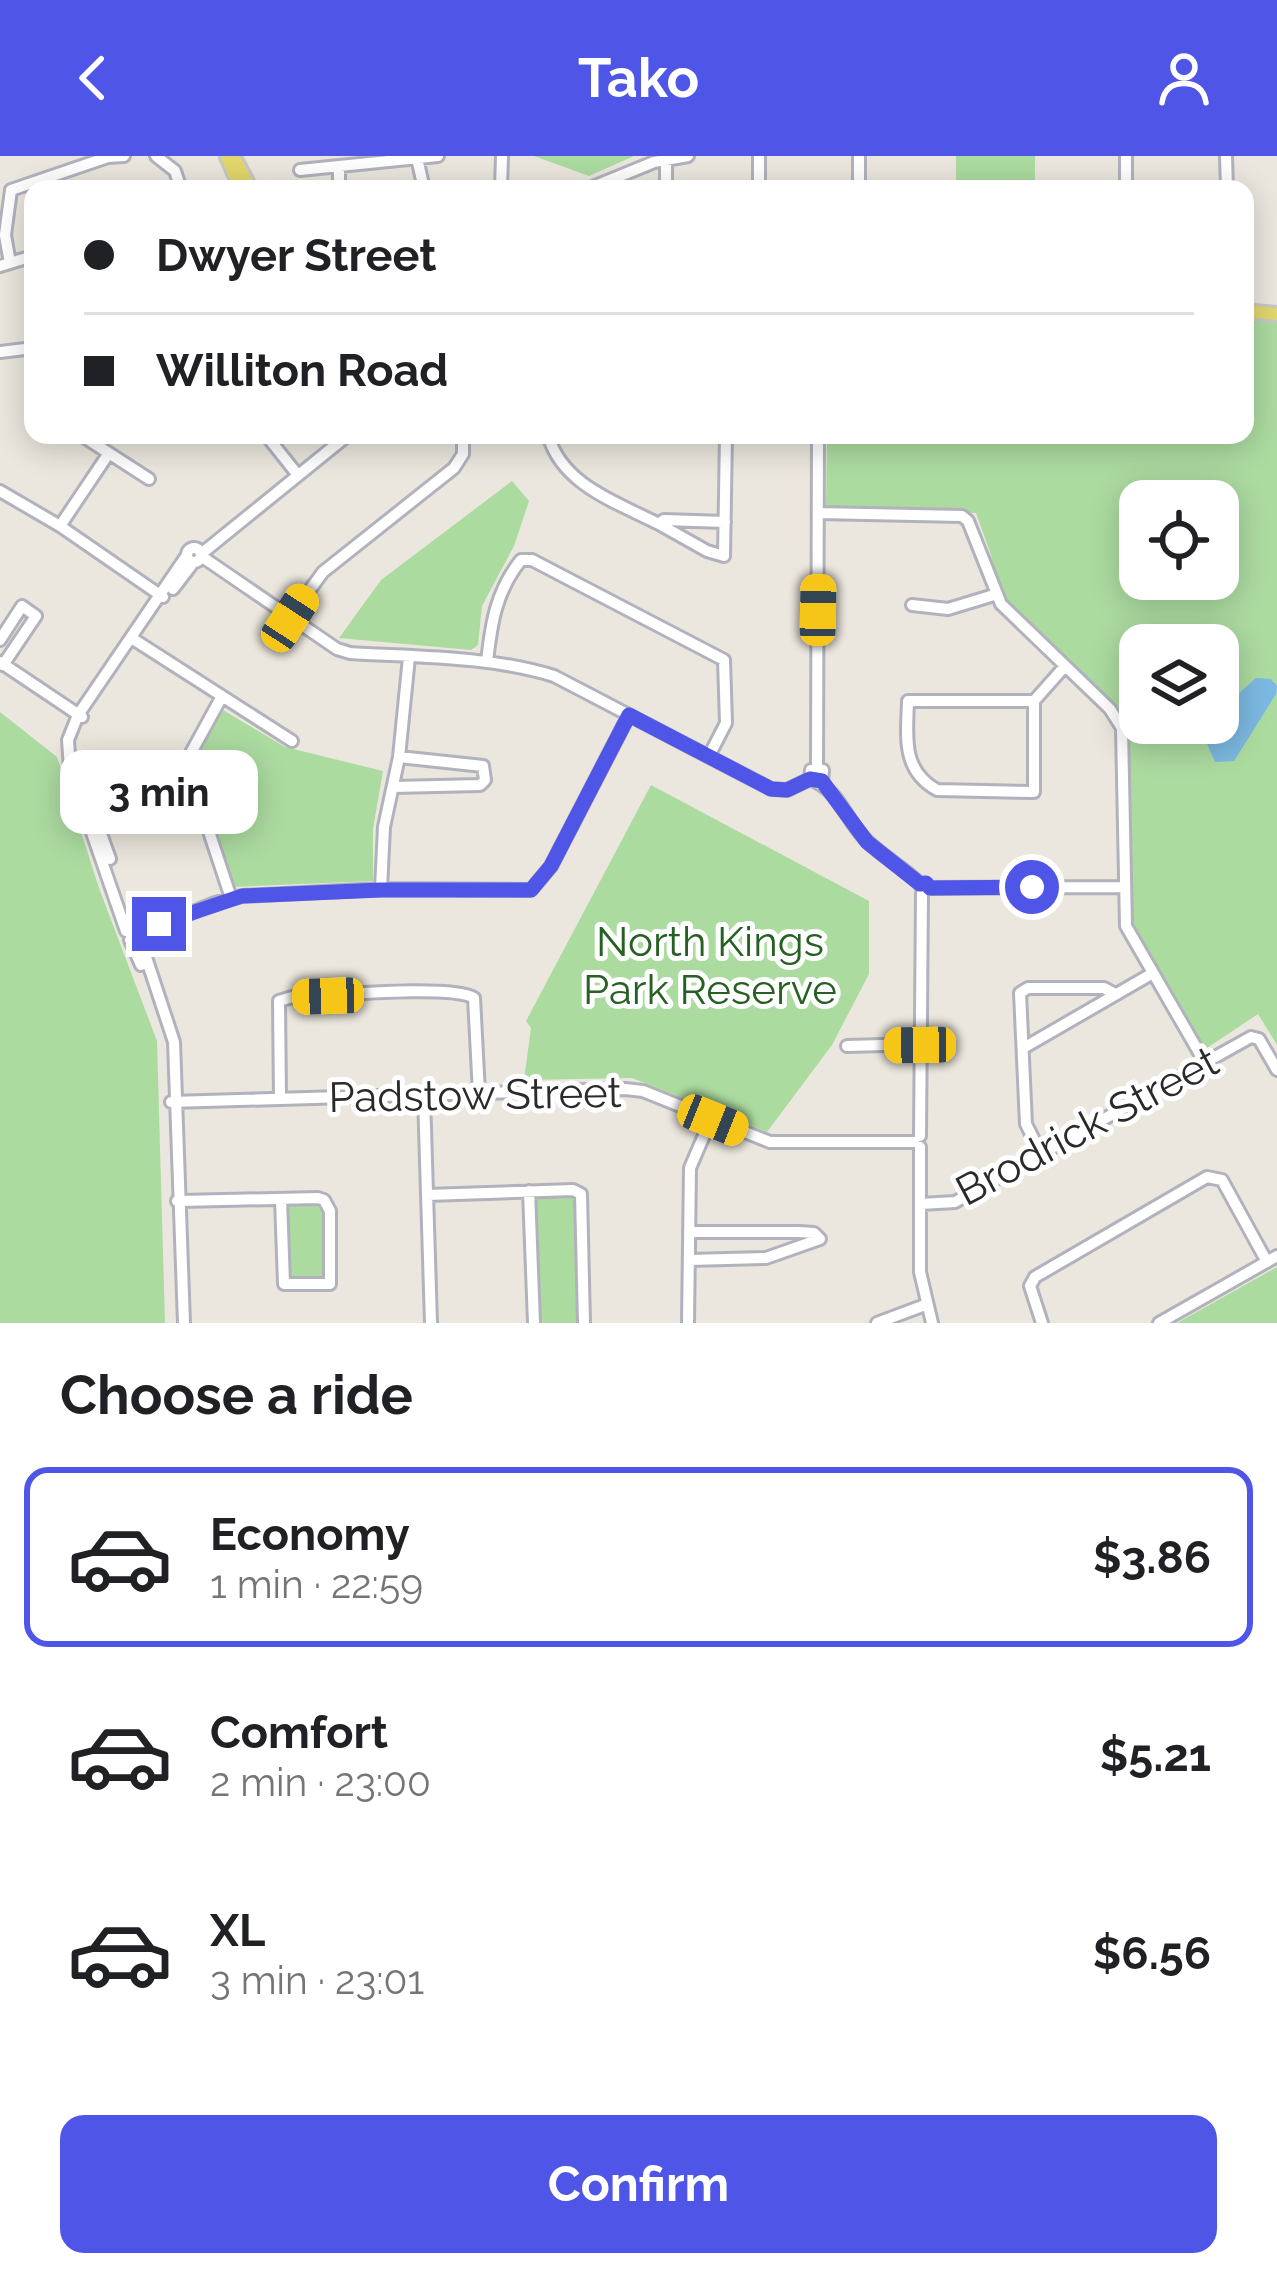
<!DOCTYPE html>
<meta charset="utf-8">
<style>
body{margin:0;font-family:Raleway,sans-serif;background:#f6f6f6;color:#202124;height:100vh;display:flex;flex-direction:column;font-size:45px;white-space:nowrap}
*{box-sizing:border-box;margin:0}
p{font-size:39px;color:#757577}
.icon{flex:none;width:66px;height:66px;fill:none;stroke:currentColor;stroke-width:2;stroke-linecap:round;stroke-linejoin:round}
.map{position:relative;height:1167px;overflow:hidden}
.drawer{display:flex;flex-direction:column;background:#fff;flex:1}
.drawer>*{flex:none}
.hud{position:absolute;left:24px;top:24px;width:1230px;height:264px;border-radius:24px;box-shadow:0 6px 30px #0003;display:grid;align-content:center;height:264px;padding:0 60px;background:#fff}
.tools{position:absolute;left:1119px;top:324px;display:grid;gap:24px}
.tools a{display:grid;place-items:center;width:120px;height:120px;border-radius:24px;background:#fff;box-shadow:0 6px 30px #0003;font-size:60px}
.end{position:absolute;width:54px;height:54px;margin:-27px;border:15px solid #4f55e6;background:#fff;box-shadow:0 0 0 6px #fff}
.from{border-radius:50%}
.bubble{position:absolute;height:84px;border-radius:24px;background:#fff;box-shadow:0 6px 30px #0003;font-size:39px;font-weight:700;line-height:84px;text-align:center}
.car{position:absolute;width:36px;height:72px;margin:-36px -18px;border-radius:15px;box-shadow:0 0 9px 3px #0007;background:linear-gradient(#f5c518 24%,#345 0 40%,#f5c518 0 76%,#345 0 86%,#f5c518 0)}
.hud b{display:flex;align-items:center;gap:42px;height:114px;font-size:45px}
.hud b+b{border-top:3px solid #e0e0e0}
.hud i{width:30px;height:30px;background:#202124}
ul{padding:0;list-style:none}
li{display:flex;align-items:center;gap:36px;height:180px;margin:0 24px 18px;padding:0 36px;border:6px solid transparent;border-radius:24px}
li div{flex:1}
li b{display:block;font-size:45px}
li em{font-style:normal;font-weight:700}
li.active{border-color:#4f55e6}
li>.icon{width:108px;height:108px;stroke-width:1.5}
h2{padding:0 60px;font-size:54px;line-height:144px}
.primary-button{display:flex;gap:24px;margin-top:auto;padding:24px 60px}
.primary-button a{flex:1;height:138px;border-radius:24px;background:#4f55e6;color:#fff;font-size:48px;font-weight:700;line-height:138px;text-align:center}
header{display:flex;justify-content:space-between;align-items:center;height:156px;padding:0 60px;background:#4f55e6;color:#fff;font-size:54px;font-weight:700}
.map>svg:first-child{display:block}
.green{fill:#acdba0;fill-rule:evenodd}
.water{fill:#7cb8e1}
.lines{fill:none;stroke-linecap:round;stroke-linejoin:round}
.minor-casing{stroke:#b1b2bc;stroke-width:16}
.major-casing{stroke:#c8c8c8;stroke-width:18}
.minor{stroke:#fff;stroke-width:10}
.major{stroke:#e1d76c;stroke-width:12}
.route{stroke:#4f55e6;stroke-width:15}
.labels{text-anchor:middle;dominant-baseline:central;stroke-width:10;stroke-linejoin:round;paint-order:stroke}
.park-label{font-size:42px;fill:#266022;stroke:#fff}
.street-label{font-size:42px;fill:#2a2a2a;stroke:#fff}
</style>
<header><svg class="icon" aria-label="back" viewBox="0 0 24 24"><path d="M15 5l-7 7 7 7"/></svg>Tako<svg class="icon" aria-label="person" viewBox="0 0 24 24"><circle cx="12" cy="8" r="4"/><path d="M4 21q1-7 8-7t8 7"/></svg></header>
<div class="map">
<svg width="1277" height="1167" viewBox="0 0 1277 1167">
<rect width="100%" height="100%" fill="#ebe7de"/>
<path class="green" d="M 534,0 L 634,0 L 589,20 Z
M 956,0 L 1035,0 L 1035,33 L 956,33 Z
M 1245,162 L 1277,162 L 1277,889 L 1258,858 L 1204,894 L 1129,760 L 1125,563 L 998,438 L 991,399 L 976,357 L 826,350 L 827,279 L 1245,279 ZM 1140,345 L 1218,345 L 1218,423 L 1140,423 ZM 1140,489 L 1218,489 L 1218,567 L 1140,567 Z
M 512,325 L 529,345 L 514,390 L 482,450 L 478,489 L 471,494 L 339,482 L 381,424 Z
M 223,554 L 285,591 L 383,615 L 373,673 L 373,725 L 231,731 L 188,607 Z
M 0,556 L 57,601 L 99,732 L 157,885 L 165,1167 L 0,1167 Z
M 651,629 L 869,745 L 869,818 L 832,889 L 767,976 L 632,922 L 524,924 L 531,872 L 526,865 Z
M 578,1038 L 578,1167 L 534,1167 L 531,1040 Z
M 323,1046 L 325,1123 L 285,1125 L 281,1048 Z
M 1277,1111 L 1277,1167 L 1177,1167 Z"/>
<path class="water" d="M 1256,522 L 1271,523 L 1277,530 L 1276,538 L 1234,605 L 1215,606 L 1201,574 L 1204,567 L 1218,567 L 1218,556 Z"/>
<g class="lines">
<g class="minor-casing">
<path id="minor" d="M 156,0 L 175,15 L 181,33
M 759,0 L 759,33
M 1226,0 L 1227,33
M 417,2 L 424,33
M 666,4 L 666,33
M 339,12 L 339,33
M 300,14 L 438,0
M 501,33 L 502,0
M 588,33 L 654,6 L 688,0
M 859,33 L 859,0
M 1126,33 L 1126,0
M 10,107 L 5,79 L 11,34 L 108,1 L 124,0
M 0,110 L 33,100
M 0,196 L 33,192
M 81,279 L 149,323
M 266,279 L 297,318
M 548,279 C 562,329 616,346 659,368 L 664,364 L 725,366
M 0,335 L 60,370 L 163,441
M 818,357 L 962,360 L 968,365 L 1001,448 L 1110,553 L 1122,572 L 1126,770 L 1204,905
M 659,368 L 707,395 L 724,400 L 726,279
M 60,370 L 109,297
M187 399a7 7 0 1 1 14 0a7 7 0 1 1-14 0Z
M 201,398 L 348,279
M 201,400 L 337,493 L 350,497 C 418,501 489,500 554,520 L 771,633 L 787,634 L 810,623
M 173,433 L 193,407
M 912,449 L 948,453 L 994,439
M 289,462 L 323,416 L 454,312 L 463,298 L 463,279
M 133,483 L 292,585
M 0,484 L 22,450 L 36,460 L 3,509
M 0,506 L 82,561
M 487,506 C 491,468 496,435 521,404 L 532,404 L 724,504 L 726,567 L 709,600
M 221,542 L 186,606 L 231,742
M 1034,545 L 1034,636 L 937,634 C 901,614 907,580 908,545 L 1034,545 L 1065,510
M 817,611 L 818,279
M 822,625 L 823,614 L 811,614 L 810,623 C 842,636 843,661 867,685 C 883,701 904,712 920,728
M 393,631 L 480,629 L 485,624 L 483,610 L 399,601
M 86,636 L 110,703
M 930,732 L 1124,731
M 381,733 L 384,671 L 399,601 L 409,501
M 126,775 L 70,613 L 68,584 L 78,559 L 187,399
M 140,778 L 215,747 L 242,740 L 381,733 L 531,734 L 551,710 L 629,559
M 139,780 L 174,886 L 184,1167
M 130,784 L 141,809
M 847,890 L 920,888
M 1025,891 L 1153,817
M 424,940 L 431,1167
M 280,943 L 279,845 L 292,841 C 326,840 452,828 474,842 L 479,937
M 171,946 L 625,933 L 643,935 L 770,986 L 914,986
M 920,980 L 922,737
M 920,991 L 920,1116 L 932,1167
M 1041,998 L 1026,968 L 1020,837 L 1028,832 L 1104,832 L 1115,838
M 529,1035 L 534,1167
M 427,1039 L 573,1034 L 581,1038 L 584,1167
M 177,1045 L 180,1045 L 318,1042 L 324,1044 L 330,1055 L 330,1128 L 284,1128 L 281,1043
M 921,1048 L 955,1046 L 1251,881 L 1259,883 L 1277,914
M 689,1076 L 799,1076 L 814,1077 L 820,1083 L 766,1102 L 689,1104
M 688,1167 L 690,1012 L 711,963
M 877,1167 L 925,1149
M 1042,1167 L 1030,1130 L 1035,1121 L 1207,1021 L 1222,1024 L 1267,1106
M 1159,1167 L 1277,1100"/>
</g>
<g class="major-casing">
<path id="major" d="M 233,0 L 251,33
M 227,1 L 241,33
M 1245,155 L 1277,158"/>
</g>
<use href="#minor" class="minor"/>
<use href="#major" class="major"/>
</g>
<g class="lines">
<path class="route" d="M 159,768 L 242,740 L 381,734 L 531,734 L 551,710 L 629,559 L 771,633 L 787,634 L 810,623 L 822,625 L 867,686 L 920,728 L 926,727 L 930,732 L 1032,731"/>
</g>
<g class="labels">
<g class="park-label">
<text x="710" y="785">North Kings<tspan x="710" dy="48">Park Reserve</tspan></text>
</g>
<g class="street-label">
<text transform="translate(475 939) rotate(-1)">Padstow Street</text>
<text transform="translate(1087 970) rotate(-28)">Brodrick Street</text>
</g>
</g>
</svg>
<div class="tools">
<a><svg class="icon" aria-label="locate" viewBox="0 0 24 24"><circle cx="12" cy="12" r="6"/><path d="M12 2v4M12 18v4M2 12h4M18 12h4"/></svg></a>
<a><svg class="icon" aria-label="layers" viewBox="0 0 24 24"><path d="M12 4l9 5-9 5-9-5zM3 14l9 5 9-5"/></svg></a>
</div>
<i class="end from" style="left:1032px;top:731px"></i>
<i class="end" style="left:159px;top:768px"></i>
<div class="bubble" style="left:60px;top:594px;width:198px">3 min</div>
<i class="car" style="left:818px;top:454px;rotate:1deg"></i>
<i class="car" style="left:290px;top:462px;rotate:33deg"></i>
<i class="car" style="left:328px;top:840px;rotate:268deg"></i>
<i class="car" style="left:920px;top:889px;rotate:269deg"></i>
<i class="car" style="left:713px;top:964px;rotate:112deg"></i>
<div class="hud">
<b><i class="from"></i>Dwyer Street</b>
<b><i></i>Williton Road</b>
</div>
</div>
<section class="drawer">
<h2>Choose a ride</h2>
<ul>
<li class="active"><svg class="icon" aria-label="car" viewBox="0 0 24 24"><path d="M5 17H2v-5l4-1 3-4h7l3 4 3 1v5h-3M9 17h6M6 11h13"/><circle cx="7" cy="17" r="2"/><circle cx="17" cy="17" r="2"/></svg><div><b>Economy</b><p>1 min · 22:59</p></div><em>$3.86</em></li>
<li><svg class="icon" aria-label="car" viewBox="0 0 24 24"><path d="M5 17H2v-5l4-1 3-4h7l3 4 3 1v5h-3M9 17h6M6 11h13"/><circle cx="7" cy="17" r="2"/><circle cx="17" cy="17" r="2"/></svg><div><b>Comfort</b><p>2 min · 23:00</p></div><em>$5.21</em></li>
<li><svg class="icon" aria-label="car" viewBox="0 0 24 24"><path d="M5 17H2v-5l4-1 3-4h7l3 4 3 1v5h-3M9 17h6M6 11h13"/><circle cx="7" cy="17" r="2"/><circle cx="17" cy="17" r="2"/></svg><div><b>XL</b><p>3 min · 23:01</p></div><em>$6.56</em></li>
</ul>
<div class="primary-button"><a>Confirm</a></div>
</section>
